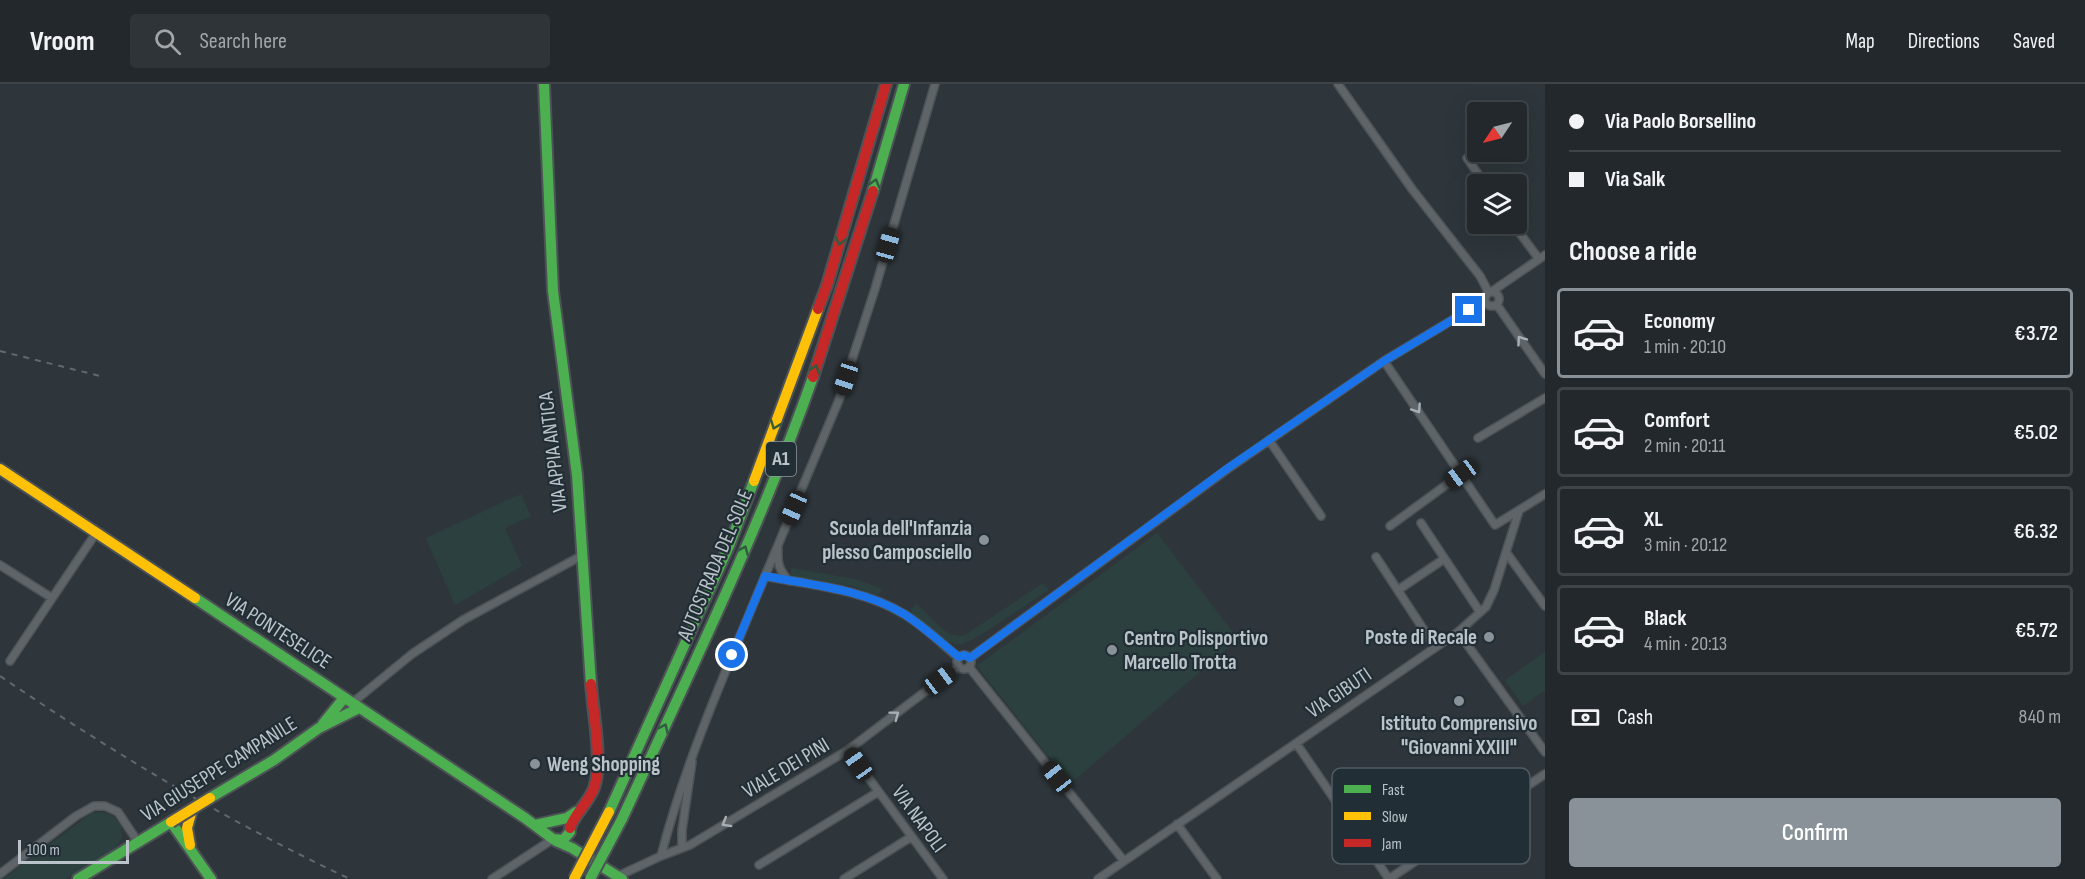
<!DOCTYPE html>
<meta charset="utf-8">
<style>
body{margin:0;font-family:"Sofia Sans Condensed",sans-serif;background:#2e3438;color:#f1f3f6;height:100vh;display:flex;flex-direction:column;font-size:22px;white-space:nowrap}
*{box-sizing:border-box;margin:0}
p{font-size:20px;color:#a2a6a9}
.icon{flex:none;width:33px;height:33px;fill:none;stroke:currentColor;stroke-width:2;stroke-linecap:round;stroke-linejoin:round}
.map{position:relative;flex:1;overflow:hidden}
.drawer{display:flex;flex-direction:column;background:#22282c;width:540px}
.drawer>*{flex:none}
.top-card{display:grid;align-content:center;height:132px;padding:0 24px;background:#22282c}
.needle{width:39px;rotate:235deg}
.buttons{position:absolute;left:1467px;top:18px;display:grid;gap:12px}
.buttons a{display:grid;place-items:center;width:60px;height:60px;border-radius:6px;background:#22282c;box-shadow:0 6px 24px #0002,0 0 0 2px #3f4448;font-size:30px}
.scale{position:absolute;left:18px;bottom:15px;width:111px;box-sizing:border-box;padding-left:6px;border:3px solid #bac3ca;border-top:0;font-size:16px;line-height:21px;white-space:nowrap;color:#bac3ca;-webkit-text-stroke:4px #222e35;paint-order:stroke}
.end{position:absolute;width:27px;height:27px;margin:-14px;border:8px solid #1a73e8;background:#fff;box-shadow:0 0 0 3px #fff}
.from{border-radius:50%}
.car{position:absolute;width:18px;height:36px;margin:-18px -9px;border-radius:8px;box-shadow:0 0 4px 2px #0007;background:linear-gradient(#222 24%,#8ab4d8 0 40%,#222 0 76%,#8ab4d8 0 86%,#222 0)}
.top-card b{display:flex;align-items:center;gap:21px;height:57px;font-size:22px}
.top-card b+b{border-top:2px solid #3f4448}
.top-card i{width:15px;height:15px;background:#f1f3f6}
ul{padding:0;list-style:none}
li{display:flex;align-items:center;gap:18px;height:90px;margin:0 12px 9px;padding:0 12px;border:3px solid #3f4448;border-radius:6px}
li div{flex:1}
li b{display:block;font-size:22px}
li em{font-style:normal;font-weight:600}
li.active{border-color:#899298}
li>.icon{width:54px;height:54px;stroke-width:1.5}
h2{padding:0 24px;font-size:27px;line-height:72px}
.pay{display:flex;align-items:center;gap:15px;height:66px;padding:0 24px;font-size:22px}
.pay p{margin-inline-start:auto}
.primary-button{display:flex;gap:12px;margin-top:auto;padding:12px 24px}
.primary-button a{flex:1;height:69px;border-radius:6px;background:#899298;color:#fff;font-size:24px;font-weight:600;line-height:69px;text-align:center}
header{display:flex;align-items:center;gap:36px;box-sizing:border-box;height:84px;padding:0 30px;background:#22282c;border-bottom:2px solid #3f4448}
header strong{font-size:28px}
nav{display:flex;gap:33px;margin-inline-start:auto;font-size:21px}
.search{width:420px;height:54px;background:#2e3438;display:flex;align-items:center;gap:15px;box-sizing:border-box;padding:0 21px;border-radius:6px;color:#a2a6a9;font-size:22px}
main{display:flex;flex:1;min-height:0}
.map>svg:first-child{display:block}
.green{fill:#2c413f}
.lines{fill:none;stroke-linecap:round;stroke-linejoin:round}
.street-casing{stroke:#4c5255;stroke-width:10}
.fast-casing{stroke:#4c5255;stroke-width:14}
.slow-casing{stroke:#4c5255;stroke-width:14}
.jam-casing{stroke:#4c5255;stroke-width:14}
.street{stroke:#5e6468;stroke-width:7}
.fast{stroke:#4caf50;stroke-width:10}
.slow{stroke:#ffc107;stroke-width:10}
.jam{stroke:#c62828;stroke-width:10}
.rail{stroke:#63686c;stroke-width:2;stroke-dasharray:6 6;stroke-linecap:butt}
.fast-bridge-casing{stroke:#4c5255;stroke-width:14;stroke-linecap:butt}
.slow-bridge-casing{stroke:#4c5255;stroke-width:14;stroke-linecap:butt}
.fast-bridge{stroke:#4caf50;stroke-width:10}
.slow-bridge{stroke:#ffc107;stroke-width:10}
.oneway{stroke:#315b3e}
.oneway2{stroke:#a8b0b6}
.route{stroke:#1a73e8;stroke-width:8}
.poi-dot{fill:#899298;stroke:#222e35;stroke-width:2}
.labels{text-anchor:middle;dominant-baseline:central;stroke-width:4.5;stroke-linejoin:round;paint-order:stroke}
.shield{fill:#222e35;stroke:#8c969d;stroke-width:1.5}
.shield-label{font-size:20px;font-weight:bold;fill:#bac3ca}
.street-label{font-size:21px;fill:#bac3ca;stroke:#222e35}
.poi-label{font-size:21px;font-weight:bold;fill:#bac3ca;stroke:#222e35;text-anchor:end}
.key{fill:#222e35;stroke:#505b62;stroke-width:1.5}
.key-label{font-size:16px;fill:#bac3ca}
</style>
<header>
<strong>Vroom</strong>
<div class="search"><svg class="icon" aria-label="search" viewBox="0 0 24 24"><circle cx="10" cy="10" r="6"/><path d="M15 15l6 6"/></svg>Search here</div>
<nav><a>Map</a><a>Directions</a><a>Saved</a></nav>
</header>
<main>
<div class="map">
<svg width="1545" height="795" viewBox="0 0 1545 795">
<rect width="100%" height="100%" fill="#2e363b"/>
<path class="green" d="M 521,410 L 531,432 L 505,444 L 522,482 L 455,521 L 426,454 Z
M 1157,449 L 1238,555 L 1070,700 L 977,582 Z
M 791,484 L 855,495 L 882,505 L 878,512 L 852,502 L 791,492 Z
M 1043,499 L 1049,506 L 979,552 L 961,561 L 944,557 L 910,527 L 916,520 C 930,530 945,557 965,551 Z
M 1545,568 L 1545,606 L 1523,622 L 1505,596 Z
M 101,728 L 113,732 L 121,742 L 121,755 L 114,766 L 66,795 L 3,795 L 92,729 Z"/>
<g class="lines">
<g class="street-casing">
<path id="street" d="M 1338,0 L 1412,105 L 1480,192 L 1489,209
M 1467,74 L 1485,100
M 1513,140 L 1539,175
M1485 215a7 7 0 1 1 14 0a7 7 0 1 1-14 0Z
M 1491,208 L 1545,171
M 1497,221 L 1545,290
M 1384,277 L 1495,441 L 1545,410
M 1478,354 L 1545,314
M 1269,356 L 1321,432
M 1421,439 L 1480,528
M 1390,442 L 1461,390
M 778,465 C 777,479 779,486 789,497
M 1506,468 L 1545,522
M 1376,473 L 1435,563
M 0,481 L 52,514
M 765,492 L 839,316 L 875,205 L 935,0
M 1398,506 L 1444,475
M 1458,548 L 1545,668
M957 578a7 7 0 1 1 14 0a7 7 0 1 1-14 0Z
M 970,574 L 1229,384 L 1384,277 L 1469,226 L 1486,212
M 10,577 L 96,449
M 969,583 L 1124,777
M 357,615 L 412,570 L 463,536 L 583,471
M 1296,659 L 1389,795 L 1545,690
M 848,666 L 943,795
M 1177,740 L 1217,795
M 682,764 L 682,746 L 692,678
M 661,772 C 686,675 727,585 765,492 C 811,501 863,505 904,530 C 924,542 941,559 959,574
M 759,781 L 878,708
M 0,790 L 76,732 L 94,722 L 105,722 L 118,728 L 138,758
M 618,792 L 661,772 L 690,761 L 848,666 L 959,582
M 492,795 L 553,755
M 844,795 L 911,753
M 1098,795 L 1458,548 L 1486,523 L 1494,506 L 1519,427"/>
</g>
<g class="fast-casing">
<path id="fast" d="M 544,0 L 553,207 L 577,391 L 591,600
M 873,107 L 904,0
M 195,514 L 525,734 L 553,755 L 563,756 L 570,748
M 323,640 L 344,614
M 210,714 L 274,676 L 319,644 L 359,624
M 609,728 L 729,462 L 754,397
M 622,735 C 689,590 760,444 813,293
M 535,741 L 567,734 L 576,728
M 556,757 L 572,764 L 622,795
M 78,795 L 171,738 L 211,795"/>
</g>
<g class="slow-casing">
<path id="slow" d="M 0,385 L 195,514
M 754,397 L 818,225
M 190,761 L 187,744 L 192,726"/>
</g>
<g class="jam-casing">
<path id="jam" d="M 818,225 L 827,201 L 886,0
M 813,293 L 873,107
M 570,744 C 575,729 589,718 594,704 C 603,677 593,630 591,600"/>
</g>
<use href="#street" class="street"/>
<use href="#fast" class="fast"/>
<use href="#slow" class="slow"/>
<use href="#jam" class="jam"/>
<path class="rail" d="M 0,267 L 104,293
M 0,592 C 112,668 227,737 350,795"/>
<g class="fast-bridge-casing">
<path id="fast-bridge" d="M 590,795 L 622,735"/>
</g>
<g class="slow-bridge-casing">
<path id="slow-bridge" d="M 171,738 L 210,714
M 574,795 L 609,728"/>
</g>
<use href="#fast-bridge" class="fast-bridge"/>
<use href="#slow-bridge" class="slow-bridge"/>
</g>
<defs><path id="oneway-chevron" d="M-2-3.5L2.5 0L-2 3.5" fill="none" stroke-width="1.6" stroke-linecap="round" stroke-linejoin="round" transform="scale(1.5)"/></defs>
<g class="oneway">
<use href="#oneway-chevron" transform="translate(875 99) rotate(-74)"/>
<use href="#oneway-chevron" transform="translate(840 157) rotate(106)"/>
<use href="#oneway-chevron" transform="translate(815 285) rotate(-71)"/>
<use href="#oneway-chevron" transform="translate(775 341) rotate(111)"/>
<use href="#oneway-chevron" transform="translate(744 466) rotate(-67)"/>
<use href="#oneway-chevron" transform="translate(664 644) rotate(-65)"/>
</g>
<g class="oneway2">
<use href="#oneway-chevron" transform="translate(1521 256) rotate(-125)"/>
<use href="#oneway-chevron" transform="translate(1417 325) rotate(56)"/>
<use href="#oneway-chevron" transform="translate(895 631) rotate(-37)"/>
<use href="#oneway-chevron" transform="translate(726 739) rotate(149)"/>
</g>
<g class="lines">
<path class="route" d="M 732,571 L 765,492 C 811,501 863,505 904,530 C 923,542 941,559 959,573 L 964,571 L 970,574 L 1228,384 L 1384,277 L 1469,226"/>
</g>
<g class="poi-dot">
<circle cx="984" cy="456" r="6"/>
<circle cx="1489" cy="553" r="6"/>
<circle cx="1112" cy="566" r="6"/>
<circle cx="1459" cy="617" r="6"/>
<circle cx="535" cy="680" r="6"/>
</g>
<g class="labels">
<rect class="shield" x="766" y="358" width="30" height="34" rx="4.5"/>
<g class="shield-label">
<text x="781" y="375">A1</text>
</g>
<g class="street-label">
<text transform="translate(553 368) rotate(-97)">VIA APPIA ANTICA</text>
<text transform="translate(715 481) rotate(-67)">AUTOSTRADA DEL SOLE</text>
<text transform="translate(278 547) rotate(33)">VIA PONTESELICE</text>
<text transform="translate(1339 609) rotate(-34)">VIA GIBUTI</text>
<text transform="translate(786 684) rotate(-31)">VIALE DEI PINI</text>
<text transform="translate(219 685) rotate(-32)">VIA GIUSEPPE CAMPANILE</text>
<text transform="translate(919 735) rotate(54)">VIA NAPOLI</text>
</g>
<g class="poi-label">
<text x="972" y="444">Scuola dell'Infanzia<tspan x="972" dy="24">plesso Camposciello</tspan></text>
<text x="1477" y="553">Poste di Recale</text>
<text x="1124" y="554" text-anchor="start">Centro Polisportivo<tspan x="1124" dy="24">Marcello Trotta</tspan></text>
<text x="1459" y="639" text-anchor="middle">Istituto Comprensivo<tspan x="1459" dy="24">"Giovanni XXIII"</tspan></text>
<text x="547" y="680" text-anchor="start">Weng Shopping</text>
</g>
</g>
<rect x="1332" y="684" width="198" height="96" rx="9" class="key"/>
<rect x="1344" y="701" width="27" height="8" fill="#4caf50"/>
<rect x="1344" y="728" width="27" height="8" fill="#ffc107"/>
<rect x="1344" y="755" width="27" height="8" fill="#c62828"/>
<g class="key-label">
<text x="1382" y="711">Fast</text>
<text x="1382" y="738">Slow</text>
<text x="1382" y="765">Jam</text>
</g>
</svg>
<div class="buttons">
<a><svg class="needle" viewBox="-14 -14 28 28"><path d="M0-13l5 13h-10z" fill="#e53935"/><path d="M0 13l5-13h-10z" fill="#a2a6a9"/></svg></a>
<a><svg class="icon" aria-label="layers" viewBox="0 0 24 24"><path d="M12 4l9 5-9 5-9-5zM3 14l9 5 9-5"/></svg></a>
</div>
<div class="scale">100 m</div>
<i class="end from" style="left:732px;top:571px"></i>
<i class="end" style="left:1469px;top:226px"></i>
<i class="car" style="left:888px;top:161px;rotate:16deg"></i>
<i class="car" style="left:846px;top:294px;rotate:198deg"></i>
<i class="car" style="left:1461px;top:390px;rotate:234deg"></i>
<i class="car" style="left:794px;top:424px;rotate:204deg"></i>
<i class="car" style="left:940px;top:596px;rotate:53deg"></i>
<i class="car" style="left:858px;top:680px;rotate:325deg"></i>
<i class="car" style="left:1057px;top:693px;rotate:322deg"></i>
</div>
<section class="drawer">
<div class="top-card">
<b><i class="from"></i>Via Paolo Borsellino</b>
<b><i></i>Via Salk</b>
</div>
<h2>Choose a ride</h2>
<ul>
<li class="active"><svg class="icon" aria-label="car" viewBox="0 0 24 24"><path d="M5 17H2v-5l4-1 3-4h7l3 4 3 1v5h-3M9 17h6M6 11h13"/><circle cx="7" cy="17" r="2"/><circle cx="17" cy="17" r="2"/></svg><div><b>Economy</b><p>1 min · 20:10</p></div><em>€3.72</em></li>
<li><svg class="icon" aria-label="car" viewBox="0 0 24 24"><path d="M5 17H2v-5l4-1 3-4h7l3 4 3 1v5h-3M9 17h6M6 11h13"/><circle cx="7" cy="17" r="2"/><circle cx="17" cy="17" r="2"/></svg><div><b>Comfort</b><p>2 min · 20:11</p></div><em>€5.02</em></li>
<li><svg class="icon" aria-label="car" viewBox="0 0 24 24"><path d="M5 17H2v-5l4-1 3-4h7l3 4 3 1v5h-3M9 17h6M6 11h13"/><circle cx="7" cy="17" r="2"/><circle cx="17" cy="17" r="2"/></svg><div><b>XL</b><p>3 min · 20:12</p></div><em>€6.32</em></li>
<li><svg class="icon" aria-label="car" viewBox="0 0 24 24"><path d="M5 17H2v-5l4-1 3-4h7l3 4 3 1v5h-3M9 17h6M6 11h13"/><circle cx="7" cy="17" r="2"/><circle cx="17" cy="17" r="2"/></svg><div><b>Black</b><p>4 min · 20:13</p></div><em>€5.72</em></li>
</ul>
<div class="pay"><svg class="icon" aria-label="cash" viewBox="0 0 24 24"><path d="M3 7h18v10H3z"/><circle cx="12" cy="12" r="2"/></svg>Cash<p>840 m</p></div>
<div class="primary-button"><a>Confirm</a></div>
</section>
</main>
